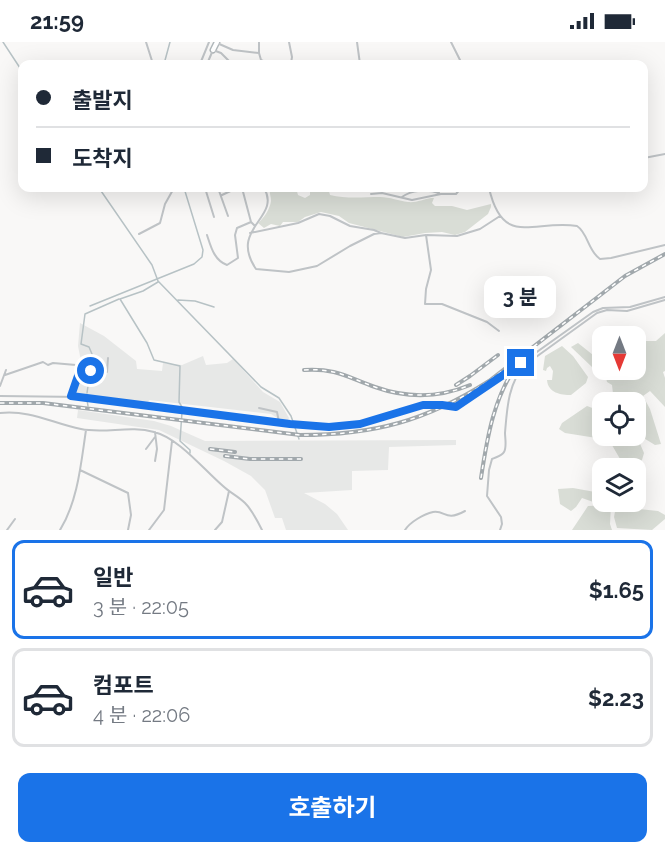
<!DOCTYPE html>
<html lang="ko">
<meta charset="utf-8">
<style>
body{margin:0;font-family:Raleway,"Noto Sans KR",sans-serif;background:#f6f6f7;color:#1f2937;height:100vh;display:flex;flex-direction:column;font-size:22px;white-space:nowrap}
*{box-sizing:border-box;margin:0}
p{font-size:20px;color:#747a83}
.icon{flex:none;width:33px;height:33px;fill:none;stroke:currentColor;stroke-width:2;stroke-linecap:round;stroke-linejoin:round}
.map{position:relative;height:488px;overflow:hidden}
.panel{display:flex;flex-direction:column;background:#fff;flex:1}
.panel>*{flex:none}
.guide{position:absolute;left:18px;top:18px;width:630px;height:132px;border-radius:12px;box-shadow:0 6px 24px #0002;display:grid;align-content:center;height:132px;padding:0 18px;background:#fff}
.needle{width:39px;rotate:180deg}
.fabs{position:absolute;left:592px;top:284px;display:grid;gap:12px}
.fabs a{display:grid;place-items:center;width:54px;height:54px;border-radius:12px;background:#fff;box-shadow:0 6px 24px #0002;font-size:30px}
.end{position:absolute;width:27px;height:27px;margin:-14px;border:8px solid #1a73e8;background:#fff;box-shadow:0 0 0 3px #fff}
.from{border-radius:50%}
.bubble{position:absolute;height:42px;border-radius:12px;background:#fff;box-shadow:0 6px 24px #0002;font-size:20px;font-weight:700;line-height:42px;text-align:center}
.guide b{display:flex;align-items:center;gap:21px;height:57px;font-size:22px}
.guide b+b{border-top:2px solid #e0e1e3}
.guide i{width:15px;height:15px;background:#1f2937}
ul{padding:10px 0 0;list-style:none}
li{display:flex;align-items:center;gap:18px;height:99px;margin:0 12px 9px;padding:0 6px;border:3px solid #e0e1e3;border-radius:12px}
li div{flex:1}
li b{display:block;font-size:22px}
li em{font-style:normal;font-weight:700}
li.current{border-color:#1a73e8}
li>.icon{width:54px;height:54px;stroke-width:1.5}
.button{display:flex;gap:12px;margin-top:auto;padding:12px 18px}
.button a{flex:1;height:69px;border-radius:12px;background:#1a73e8;color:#fff;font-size:24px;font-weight:700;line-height:69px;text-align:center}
.status{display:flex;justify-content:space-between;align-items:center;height:42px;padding:0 30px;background:#fff;direction:ltr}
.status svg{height:16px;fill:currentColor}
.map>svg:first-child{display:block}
.built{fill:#e7e8e7}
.green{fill:#d9ddd6}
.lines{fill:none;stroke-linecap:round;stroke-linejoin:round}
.stream{stroke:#b7c2c5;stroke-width:1.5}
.secondary-casing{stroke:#b1b8bb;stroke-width:7}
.street{stroke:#bfc3c6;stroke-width:2}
.secondary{stroke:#fff;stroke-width:4}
.rail-casing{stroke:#a1a8ac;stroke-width:4}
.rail{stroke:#fff;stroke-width:1.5;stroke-dasharray:4.5;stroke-linecap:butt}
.route{stroke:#1a73e8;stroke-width:8}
</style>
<div class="status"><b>21:59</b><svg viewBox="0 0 49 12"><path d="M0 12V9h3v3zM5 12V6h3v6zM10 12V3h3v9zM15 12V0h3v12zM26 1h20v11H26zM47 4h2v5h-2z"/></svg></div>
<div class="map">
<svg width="665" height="488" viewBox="0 0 665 488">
<rect width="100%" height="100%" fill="#f9f8f7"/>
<path class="built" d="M 80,281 L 104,294 L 136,319 L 137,327 L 162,329 L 163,321 L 182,323 L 203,314 L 206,323 L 227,321 L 233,317 L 263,350 L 280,360 L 289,376 L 288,378 L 277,376 L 271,372 L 149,358 L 148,361 L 129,360 L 72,352 L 81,319 L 78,304 Z
M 78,368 L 154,379 L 171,384 L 205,399 L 456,398 L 456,403 L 389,405 L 388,428 L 352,429 L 352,448 L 304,451 L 325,462 L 337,472 L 348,488 L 286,488 L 282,476 L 275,476 L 265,448 L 251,434 L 224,419 L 159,388 L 77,376 Z"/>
<path class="green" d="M 270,146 L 296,146 L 298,153 L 305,156 L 310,153 L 310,146 L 328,146 L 330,153 C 346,157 364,155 380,155 C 390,155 399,159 408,160 C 416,161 424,157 431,156 L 434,156 L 432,161 L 435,164 L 452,164 L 467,168 L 491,162 L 491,165 L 488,172 L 465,190 L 455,193 L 442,190 L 425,191 L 403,195 L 349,181 L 339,174 L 321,170 L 305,175 L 298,180 L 283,180 L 280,184 L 271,182 L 264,186 L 258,181 C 264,176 270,167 271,159 C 271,154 269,151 270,146 Z
M 665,291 L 665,329 L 663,330 L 665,336 L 665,365 L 650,349 L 643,354 L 650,367 L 661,402 L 655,403 L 642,395 L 638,397 L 644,411 L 642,418 L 638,421 L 623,422 L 609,398 L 565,391 L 559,387 L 562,381 L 587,364 L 595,367 L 603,366 L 603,393 L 636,393 L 636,360 L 614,360 L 612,343 L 607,340 L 605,331 L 608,327 L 636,327 L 636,299 L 656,299 Z
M 578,301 L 603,321 L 602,326 L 599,329 L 592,325 L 571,305 Z
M 562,304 L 573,314 L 588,335 L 586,341 L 571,353 C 561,353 548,351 547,338 L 552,338 L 553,329 L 550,324 L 547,326 L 546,329 L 543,328 L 545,314 Z
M 603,444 L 603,459 L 611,459 L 596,461 L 582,456 L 576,465 L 571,469 L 560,462 L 558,447 L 573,446 L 595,450 Z
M 617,459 L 634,459 L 639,467 L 658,469 L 665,473 L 665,477 L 652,488 L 617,486 L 614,475 Z
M 611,463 L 610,482 L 612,488 L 572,488 L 588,464 Z"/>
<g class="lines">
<path class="stream" d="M 3,0 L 22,29
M 164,22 L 170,0
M 99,146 L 152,223 L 158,239 L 261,345 L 279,356 L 291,374 L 299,397
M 158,240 L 143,249 L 120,257 L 147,301 L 154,318 L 180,324 L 179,360 L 182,365
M 178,258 L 195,259 L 214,265
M 90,264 L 194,222 L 202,215 L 203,208 L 184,146
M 90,328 L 92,312 L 89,305 L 81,302 L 85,272 L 119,257
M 87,351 L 90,330
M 87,358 L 88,364
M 182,370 L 180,399 L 190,408 L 190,411"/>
<g class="secondary-casing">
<path id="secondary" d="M 213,8 L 217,0"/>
</g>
<path class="street" d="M 146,0 L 153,22
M 289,0 L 292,15 L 291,21 L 293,22
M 357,0 L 360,22
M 451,0 L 462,22
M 217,1 L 233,8 L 259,11 L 261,18 L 269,22 L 291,21
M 259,11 L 259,0
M 200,22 L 209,0
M 207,22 L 213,8 L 221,11 L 232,22
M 644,116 L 665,112
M 205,146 L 214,175
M 218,146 L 228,174
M 242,146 L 251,180
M 264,146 C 282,176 228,186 256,227 L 289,230 L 317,224 L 350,204 L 374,192 L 381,191 L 405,196 L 426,193 L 431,228 L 426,247 L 425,262 L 442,262 L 487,280 L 499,289
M 489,146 C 503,207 534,177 577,184 C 588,191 588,209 600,217 L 611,216 L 665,203
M 371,152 L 382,151 L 412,158 L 441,152 L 456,152 L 461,146
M 222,153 L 237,146
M 402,155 C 411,148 428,147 439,151
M 250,191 L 298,181 L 319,172 L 330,174 L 350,184 L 374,188 L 381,191
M 139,192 L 160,181 L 165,162 L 174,146
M 207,193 C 211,205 214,218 227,223 L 238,216 L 235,193 L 237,186 L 251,180 L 255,184
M 427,193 L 457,194 L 480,187 L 500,174
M 5,333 L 43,320 L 48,323 L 53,321 L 76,323 L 80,328 L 107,330 L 108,316
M 0,344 L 6,328
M 0,354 L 81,355 L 290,382 L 329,385 L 360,382 L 423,364 L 442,363 L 456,365 L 461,364 L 593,270 L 603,266 L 630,265 L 665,255
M 71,354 L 81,318
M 259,366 L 277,370 L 279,380
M 0,371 C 32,368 51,381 81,387 C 105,392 130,383 154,390 C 179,396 204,428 223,444 C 229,450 238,454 245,461 C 252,468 257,478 262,488
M 146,407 L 155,395
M 155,419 L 157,407 L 155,390
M 80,428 L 128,451 L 131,473 L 128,488
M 7,488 L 15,477
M 60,488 C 78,459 81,421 86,388
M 149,488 L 164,468 L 172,399
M 215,488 L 222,480 L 229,449
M 405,488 C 410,480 424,472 433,470 C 446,468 445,480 465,469
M 500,488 L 502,482 L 501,475 L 487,454 L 489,428 L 492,417 C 496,415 502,414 504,410 C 507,405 505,396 505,391 C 507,367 508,341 525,323 L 597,271 L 607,268 L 627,269 L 665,258"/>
<use href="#secondary" class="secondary"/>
<g class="rail-casing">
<path id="rail" d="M 304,328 C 336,326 347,335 375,345 C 406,356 439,356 470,343
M 456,343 L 470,334 L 498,313
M 0,361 L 43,361 L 300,393 C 374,393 426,379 489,339 L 625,234 L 665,212
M 210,407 L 235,410
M 225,414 L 250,417 L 301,417
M 481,436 C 487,396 494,353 519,320"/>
</g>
<use href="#rail" class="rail"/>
</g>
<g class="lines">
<path class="route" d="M 91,329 L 80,328 L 71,354 L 290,382 L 329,385 L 360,382 L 423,363 L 442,363 L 456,365 L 521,321"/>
</g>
</svg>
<div class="fabs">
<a><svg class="needle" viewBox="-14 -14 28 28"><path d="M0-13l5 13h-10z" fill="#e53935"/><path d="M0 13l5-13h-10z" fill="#747a83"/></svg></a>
<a><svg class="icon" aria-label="locate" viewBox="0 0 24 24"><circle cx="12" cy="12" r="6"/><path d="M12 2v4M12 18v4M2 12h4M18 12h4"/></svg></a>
<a><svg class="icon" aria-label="layers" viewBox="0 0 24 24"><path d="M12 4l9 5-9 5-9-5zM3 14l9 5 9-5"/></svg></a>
</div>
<i class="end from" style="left:91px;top:329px"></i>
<i class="end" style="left:521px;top:321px"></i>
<div class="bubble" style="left:484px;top:234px;width:72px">3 분</div>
<div class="guide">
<b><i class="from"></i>출발지</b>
<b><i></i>도착지</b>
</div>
</div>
<section class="panel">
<ul>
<li class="current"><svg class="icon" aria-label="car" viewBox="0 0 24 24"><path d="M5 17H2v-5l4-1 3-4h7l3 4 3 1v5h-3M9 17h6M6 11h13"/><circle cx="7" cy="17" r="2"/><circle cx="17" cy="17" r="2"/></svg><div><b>일반</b><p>3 분 · 22:05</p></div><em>$1.65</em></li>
<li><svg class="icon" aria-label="car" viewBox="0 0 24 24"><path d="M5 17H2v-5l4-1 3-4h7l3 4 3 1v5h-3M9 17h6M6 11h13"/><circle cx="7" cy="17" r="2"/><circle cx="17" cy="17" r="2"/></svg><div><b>컴포트</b><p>4 분 · 22:06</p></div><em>$2.23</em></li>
</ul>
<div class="button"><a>호출하기</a></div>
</section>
